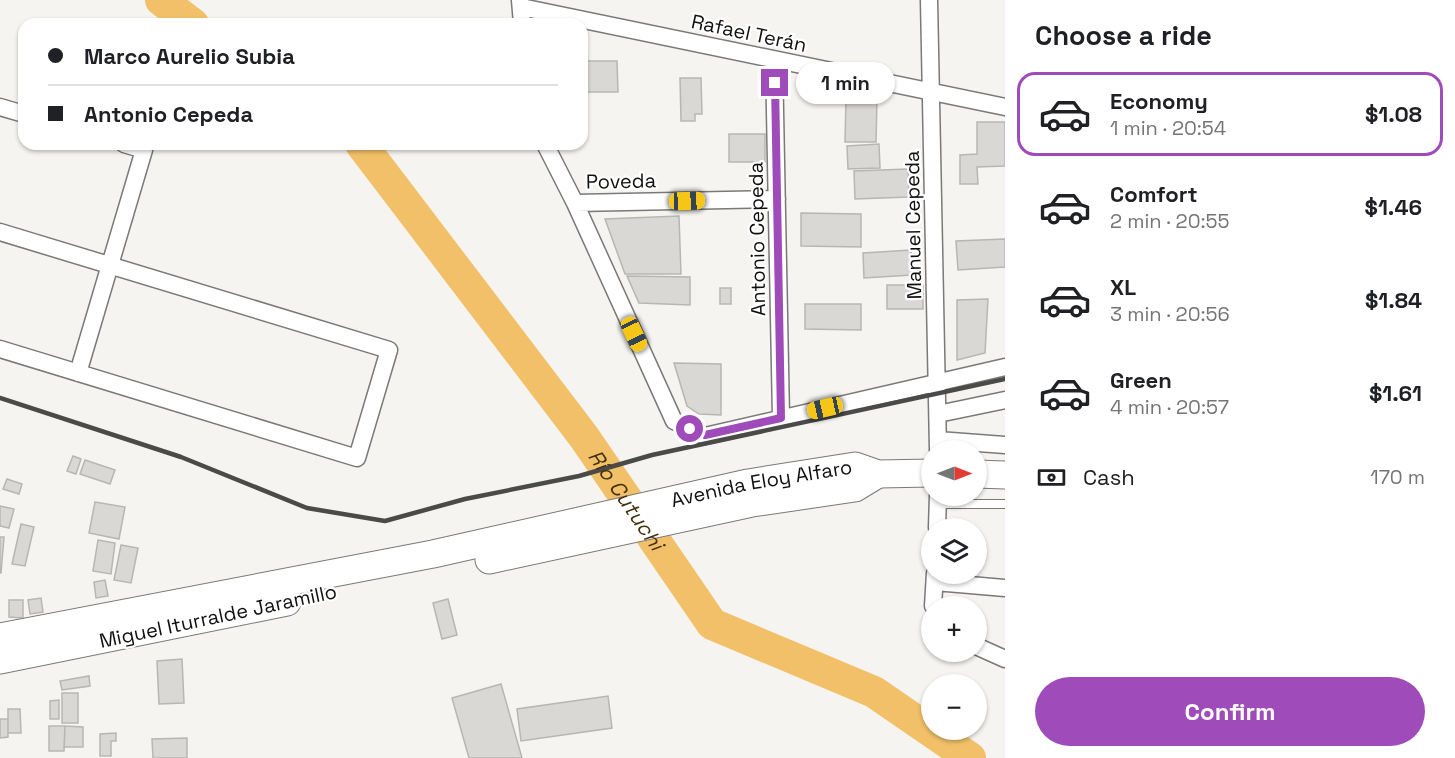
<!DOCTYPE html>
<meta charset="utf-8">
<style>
body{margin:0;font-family:"Space Grotesk",sans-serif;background:#f2f2f2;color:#202124;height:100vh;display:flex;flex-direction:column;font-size:22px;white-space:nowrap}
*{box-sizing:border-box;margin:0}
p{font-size:20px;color:#757577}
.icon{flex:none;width:33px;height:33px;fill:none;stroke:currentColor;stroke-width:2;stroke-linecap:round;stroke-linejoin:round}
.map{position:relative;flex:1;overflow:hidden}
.side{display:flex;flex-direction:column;background:#fff;width:450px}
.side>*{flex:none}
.banner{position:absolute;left:18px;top:18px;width:570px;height:132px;border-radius:18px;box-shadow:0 2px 4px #0004;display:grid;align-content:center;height:132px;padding:0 30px;background:#fff}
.needle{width:39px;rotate:90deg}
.fabs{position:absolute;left:921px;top:440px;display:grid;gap:12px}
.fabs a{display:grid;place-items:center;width:66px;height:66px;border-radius:50%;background:#fff;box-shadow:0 2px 4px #0004;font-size:30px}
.end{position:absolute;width:27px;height:27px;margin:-14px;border:8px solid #9f4cba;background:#fff;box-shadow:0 0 0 3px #fff}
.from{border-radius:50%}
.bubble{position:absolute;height:42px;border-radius:21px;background:#fff;box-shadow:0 2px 4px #0004;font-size:20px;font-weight:600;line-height:42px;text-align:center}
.car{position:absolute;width:18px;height:36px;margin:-18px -9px;border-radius:8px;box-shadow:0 0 4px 2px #0007;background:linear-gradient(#f5c518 24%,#345 0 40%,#f5c518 0 76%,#345 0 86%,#f5c518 0)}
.banner b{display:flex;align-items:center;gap:21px;height:57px;font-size:22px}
.banner b+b{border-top:2px solid #e0e0e0}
.banner i{width:15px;height:15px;background:#202124}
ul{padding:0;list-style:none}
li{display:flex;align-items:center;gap:18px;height:84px;margin:0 12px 9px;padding:0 18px;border:3px solid transparent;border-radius:18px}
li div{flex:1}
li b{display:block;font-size:22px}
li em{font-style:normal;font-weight:600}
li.active{border-color:#9f4cba}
li>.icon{width:54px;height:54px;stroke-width:1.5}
h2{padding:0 30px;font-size:27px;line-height:72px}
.pay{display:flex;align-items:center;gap:15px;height:66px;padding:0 30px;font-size:22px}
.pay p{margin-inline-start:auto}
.cta{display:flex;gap:12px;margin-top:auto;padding:12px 30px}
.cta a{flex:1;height:69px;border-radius:36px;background:#9f4cba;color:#fff;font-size:24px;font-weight:600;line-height:69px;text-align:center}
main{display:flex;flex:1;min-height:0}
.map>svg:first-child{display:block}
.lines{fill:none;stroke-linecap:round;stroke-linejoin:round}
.river{stroke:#f2c069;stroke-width:32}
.building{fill:#dad8d5;stroke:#b7b6b3;stroke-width:1.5}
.lane-casing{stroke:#7b7977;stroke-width:10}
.street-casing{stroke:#7b7977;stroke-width:19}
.primary-casing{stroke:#7b7977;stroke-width:29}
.lane{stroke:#fff;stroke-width:8}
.street{stroke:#fff;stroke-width:16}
.primary{stroke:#fff;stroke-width:27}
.rail{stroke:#4a4a49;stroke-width:4.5}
.route{stroke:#9f4cba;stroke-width:8}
.labels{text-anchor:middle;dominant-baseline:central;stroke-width:4.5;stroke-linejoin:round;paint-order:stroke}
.street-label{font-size:20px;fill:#10100f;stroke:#fff}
.water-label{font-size:21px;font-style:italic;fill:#45310b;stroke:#fff}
</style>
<main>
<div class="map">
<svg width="1005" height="758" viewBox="0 0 1005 758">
<rect width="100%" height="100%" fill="#f5f4f1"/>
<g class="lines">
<g class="river">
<path d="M 161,0 L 193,24"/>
<path id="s1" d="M 361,144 L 584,437 L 712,624 L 874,692 L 970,758"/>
</g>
</g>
<path class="building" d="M 582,61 L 617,61 L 618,92 L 582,92 Z
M 680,78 L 701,78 L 702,114 L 695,114 L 695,121 L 681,121 Z
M 846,99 L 877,99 L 876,142 L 845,142 Z
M 977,122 L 1005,122 L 1005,166 L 977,167 L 978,184 L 960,184 L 960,155 L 977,154 Z
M 729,134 L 765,134 L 765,162 L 729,162 Z
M 879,144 L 880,168 L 848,169 L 847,146 Z
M 908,169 L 909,197 L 855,199 L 854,171 Z
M 801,213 L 861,214 L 861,247 L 801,246 Z
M 679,216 L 681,274 L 625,274 L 605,219 Z
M 1005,239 L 1005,267 L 958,270 L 956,241 Z
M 911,250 L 912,275 L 864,278 L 863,253 Z
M 627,276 L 690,277 L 690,305 L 639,303 Z
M 887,285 L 923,285 L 923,309 L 887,309 Z
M 720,288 L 731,288 L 731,304 L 720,304 Z
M 988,299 L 985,353 L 957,360 L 957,300 Z
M 805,304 L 861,304 L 861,330 L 805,329 Z
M 674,363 L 721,364 L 721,415 L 699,414 L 687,406 Z
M 73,456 L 81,459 L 76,474 L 67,471 Z
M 85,460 L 115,470 L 110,484 L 80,474 Z
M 7,479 L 22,484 L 19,494 L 3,489 Z
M 95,502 L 125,507 L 119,539 L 89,533 Z
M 0,506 L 14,509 L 9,528 L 0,526 Z
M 21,524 L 34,527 L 25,566 L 12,564 Z
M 0,537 L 4,537 L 1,573 L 0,573 Z
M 98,540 L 115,543 L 111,574 L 93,571 Z
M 121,545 L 138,548 L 131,583 L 114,580 Z
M 105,580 L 108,596 L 96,598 L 94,582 Z
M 41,598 L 43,612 L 30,614 L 28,600 Z
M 448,599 L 457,635 L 442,639 L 433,603 Z
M 9,600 L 23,600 L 23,618 L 9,617 Z
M 182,659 L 184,703 L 159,704 L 157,661 Z
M 89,676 L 90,686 L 62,690 L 60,681 Z
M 501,684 L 522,758 L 469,758 L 452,698 Z
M 62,693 L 78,693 L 78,723 L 62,723 Z
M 608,696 L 612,728 L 521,741 L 517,709 Z
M 59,700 L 59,719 L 50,719 L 50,701 Z
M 8,709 L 20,709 L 21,733 L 8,733 Z
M 0,719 L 8,719 L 8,737 L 0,738 Z
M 49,726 L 65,726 L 64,751 L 49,751 Z
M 65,726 L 83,727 L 83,747 L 64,747 Z
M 116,733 L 116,741 L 111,741 L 111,756 L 100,756 L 100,734 Z
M 187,738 L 187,758 L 153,758 L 152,739 Z"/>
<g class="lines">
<g class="lane-casing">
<path id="lane" d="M 938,504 L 1005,504"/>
</g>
<g class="street-casing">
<path id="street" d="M 520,0 L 522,24
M 929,0 L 938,450
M 521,7 L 1005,107
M 774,60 L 781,418
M 0,107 L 24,114
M 545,144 L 575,203 L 674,421 L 705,436 L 1005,367
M 575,203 L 777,199
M 0,232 L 389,350 L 357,458 L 0,349
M 78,373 L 144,150 L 124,144
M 938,414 L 1005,400
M 938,440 L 1005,445
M 937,528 L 938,495
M 935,582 L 1005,588
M 933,606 L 935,573
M 976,646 L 1005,659"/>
</g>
<g class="primary-casing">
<g id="primary">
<path d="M 976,474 L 1005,475"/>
<path d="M 489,560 L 752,503 L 855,488 L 878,474"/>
<path id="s2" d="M 0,637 L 433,554 L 748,483 L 855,466 L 878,474 L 932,473"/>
<path d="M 0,660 L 287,602"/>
</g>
</g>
<use href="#lane" class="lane"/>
<use href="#street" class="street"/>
<use href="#primary" class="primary"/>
<path class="rail" d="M 0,398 L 181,457 L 307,508 L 385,521 L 465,499 L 579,476 L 652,455 L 1005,379"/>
</g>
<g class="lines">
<path class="route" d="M 690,429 L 705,435 L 781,418 L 775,83"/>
</g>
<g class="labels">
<g class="street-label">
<text transform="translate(749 33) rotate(12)">Rafael Terán</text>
<text transform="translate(621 181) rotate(-1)">Poveda</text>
<text transform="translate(913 225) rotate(-91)">Manuel Cepeda</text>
<text transform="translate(757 239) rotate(-91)">Antonio Cepeda</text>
<text stroke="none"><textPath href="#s2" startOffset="777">Avenida Eloy Alfaro</textPath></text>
<text transform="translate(218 616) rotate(-12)">Miguel Iturralde Jaramillo</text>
</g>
<g class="water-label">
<text stroke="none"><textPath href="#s1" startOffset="444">Río Cutuchi</textPath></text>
</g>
</g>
</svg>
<div class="fabs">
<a><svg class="needle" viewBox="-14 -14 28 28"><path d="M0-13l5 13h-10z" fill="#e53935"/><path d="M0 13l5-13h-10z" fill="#757577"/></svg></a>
<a><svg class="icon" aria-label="layers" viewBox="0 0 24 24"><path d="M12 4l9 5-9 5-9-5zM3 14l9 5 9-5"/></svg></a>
<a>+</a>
<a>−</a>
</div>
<i class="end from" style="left:690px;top:429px"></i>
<i class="end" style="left:775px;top:83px"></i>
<div class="bubble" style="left:796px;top:62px;width:99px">1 min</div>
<i class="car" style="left:687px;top:201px;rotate:88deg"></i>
<i class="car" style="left:634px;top:334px;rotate:155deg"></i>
<i class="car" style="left:825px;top:408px;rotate:257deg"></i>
<div class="banner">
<b><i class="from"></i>Marco Aurelio Subia</b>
<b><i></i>Antonio Cepeda</b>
</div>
</div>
<section class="side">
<h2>Choose a ride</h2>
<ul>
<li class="active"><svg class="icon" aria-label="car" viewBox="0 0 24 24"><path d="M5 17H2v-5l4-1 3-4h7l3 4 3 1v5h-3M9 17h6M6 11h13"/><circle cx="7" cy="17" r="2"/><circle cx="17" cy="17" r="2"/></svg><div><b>Economy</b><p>1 min · 20:54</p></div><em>$1.08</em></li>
<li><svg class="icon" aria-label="car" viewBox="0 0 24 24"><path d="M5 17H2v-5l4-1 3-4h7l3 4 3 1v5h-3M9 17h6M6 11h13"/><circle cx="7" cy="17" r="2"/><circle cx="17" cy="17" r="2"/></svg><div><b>Comfort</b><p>2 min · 20:55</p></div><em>$1.46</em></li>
<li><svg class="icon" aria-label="car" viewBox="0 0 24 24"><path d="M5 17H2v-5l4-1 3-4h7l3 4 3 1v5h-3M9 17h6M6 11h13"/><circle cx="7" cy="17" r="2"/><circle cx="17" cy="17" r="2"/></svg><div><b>XL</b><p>3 min · 20:56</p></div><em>$1.84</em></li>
<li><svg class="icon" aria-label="car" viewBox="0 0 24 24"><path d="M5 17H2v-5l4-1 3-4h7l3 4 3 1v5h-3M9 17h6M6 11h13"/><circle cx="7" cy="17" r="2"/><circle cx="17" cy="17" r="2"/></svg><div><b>Green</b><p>4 min · 20:57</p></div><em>$1.61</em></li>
</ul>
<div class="pay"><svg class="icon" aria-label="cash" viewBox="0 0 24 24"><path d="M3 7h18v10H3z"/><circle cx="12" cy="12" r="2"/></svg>Cash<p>170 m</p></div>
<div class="cta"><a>Confirm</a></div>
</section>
</main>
